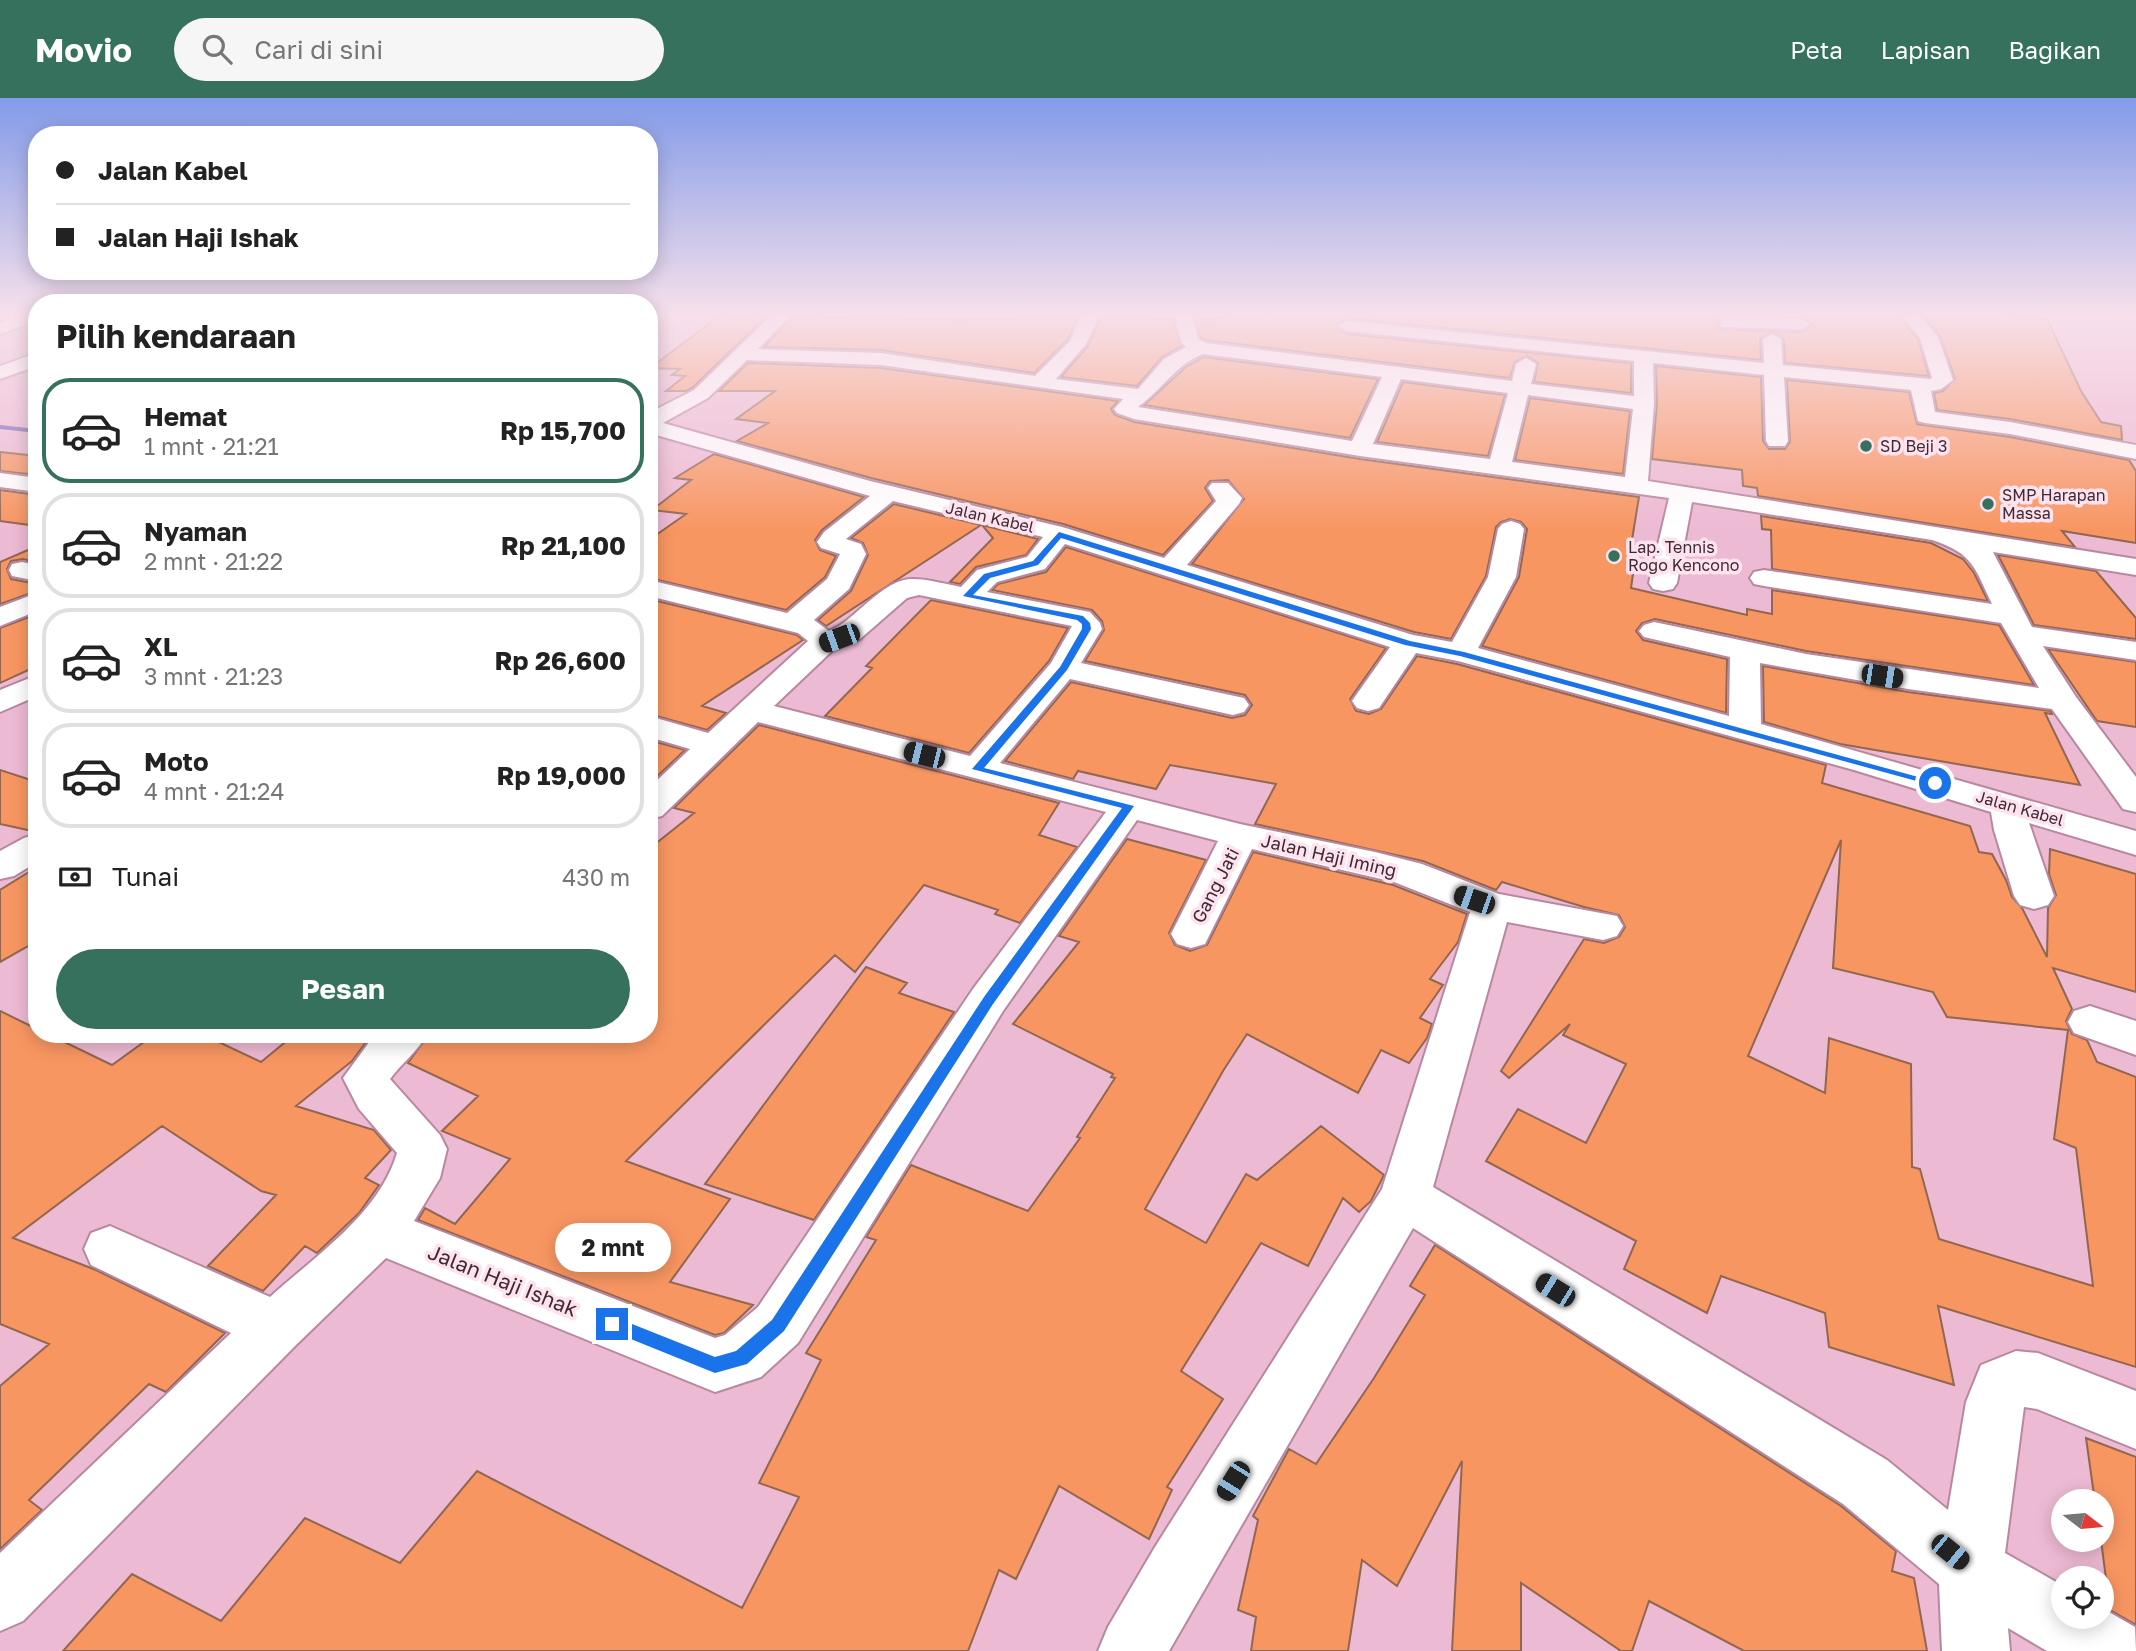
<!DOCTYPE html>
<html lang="id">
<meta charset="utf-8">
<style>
body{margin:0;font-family:"Golos Text",sans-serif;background:#f6f6f6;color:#222;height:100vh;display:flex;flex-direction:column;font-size:26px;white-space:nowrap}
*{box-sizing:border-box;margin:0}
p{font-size:23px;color:#767676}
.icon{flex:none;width:38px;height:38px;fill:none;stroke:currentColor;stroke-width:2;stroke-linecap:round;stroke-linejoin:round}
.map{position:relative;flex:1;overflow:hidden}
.details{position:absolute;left:28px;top:196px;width:630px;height:749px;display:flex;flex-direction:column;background:#fff;border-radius:28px;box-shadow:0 4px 18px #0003}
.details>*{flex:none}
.top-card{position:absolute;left:28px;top:28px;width:630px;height:154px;border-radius:28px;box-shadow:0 4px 18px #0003;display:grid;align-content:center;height:154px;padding:0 28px;background:#fff}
.needle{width:46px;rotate:106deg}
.tools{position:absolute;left:2051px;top:1391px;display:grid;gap:14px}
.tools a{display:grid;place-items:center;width:63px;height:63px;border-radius:50%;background:#fff;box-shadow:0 4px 18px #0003;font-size:35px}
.end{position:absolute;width:32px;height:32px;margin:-16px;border:9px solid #1a73e8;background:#fff;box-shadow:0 0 0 4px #fff}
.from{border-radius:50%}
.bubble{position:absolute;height:49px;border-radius:24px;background:#fff;box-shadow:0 4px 18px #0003;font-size:23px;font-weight:700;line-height:49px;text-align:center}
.car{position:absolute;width:21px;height:42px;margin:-21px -10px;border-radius:9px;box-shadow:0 0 5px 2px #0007;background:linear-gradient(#222 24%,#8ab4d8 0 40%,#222 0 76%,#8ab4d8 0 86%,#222 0)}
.top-card b{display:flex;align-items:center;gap:24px;height:66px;font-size:26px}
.top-card b+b{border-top:2px solid #e0e0e0}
.top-card i{width:18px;height:18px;background:#222}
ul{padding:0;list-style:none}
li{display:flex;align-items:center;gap:21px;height:105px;margin:0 14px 10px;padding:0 14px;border:4px solid #e0e0e0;border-radius:28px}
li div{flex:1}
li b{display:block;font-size:26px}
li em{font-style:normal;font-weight:700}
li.selected{border-color:#35715c}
li>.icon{width:63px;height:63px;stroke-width:1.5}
h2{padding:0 28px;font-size:32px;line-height:84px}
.pay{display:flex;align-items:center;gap:18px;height:77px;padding:0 28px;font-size:26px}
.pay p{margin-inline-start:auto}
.action{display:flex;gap:14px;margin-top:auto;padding:14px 28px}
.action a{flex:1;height:80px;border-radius:42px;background:#35715c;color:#fff;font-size:28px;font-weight:700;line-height:80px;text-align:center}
header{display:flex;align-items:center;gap:42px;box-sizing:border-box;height:98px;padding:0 35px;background:#35715c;color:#fff}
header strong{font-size:33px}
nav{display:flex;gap:38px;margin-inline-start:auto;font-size:24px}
.search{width:490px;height:63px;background:#f6f6f6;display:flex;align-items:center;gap:18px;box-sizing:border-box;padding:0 24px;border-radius:38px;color:#767676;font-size:26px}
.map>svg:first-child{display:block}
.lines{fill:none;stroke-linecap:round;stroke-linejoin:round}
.stream{fill:#725fb3;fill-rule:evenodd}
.building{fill:#f89662;stroke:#92664f;stroke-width:2;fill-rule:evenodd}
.street-casing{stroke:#b888a0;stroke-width:4}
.secondary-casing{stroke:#b888a0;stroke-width:4}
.street{fill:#fff;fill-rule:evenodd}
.secondary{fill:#fff;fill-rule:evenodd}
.route{fill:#1a73e8}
.poi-dot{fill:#35715c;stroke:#fee3ef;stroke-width:2.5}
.labels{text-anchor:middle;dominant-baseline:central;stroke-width:7;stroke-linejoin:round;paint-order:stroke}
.far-poi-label{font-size:16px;fill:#3e2a34;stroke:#fee3ef;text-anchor:start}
.far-street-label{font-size:16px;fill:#3e2a34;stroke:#fee3ef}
.street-label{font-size:18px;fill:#3e2a34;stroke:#fee3ef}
.near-street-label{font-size:21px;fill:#3e2a34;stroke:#fee3ef}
</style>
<header>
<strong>Movio</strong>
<div class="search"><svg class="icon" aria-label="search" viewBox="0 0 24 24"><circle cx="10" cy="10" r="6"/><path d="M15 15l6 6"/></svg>Cari di sini</div>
<nav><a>Peta</a><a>Lapisan</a><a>Bagikan</a></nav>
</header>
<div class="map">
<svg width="2136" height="1553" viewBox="0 0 2136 1553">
<rect width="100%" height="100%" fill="#edbad3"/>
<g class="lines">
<path class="stream" d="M 0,327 L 37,331 L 37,335 L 0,331 Z"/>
</g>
<path class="building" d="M 1228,216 L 1897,216 L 1918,241 L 1929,278 L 1785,265 L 1784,241 L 1773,234 L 1760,241 L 1761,262 L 1347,220 L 1336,227 L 1347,236 L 1631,265 L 1631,295 L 1534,284 L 1538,265 L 1527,258 L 1515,264 L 1510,280 L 1207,242 L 1200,239 L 1196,222 L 1215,222 L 1214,219 L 1228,219 ZM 1728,217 L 1801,218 L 1812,227 L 1801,234 L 1720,231 L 1717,223 L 1722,218 Z
M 1921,216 L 1998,216 L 2047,221 L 2081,293 L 2101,324 L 2121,328 L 2122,342 L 2010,321 L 1937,312 L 1934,295 L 1943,293 L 1955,281 L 1940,238 Z
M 721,217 L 766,219 L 692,290 L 686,293 L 666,293 L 685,278 L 672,277 L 680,271 L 650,270 Z
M 793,218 L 961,222 L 1078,219 L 1068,241 L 1034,275 L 881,252 L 764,249 Z
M 1105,218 L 1172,221 L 1182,248 L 1162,259 L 1137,288 L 1061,279 L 1088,248 L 1101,219 Z
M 1203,259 L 1378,281 L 1350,340 L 1144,307 L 1186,269 Z
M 748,265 L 881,270 L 1118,303 L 1111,311 L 1115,317 L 1134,324 L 1360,361 L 1639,399 L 1630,454 L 1636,455 L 1631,490 L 1747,517 L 1747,511 L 1772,516 L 1772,492 L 1999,527 L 2034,587 L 1806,553 L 1655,521 L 1642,525 L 1636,533 L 1643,542 L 1727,561 L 1726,615 L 1482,548 L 1519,479 L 1527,431 L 1521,424 L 1510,421 L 1501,424 L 1496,429 L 1486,478 L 1451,541 L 1414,534 L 1192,466 L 1244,401 L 1228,382 L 1210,383 L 1205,390 L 1213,403 L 1163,457 L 1063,426 L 871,380 L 737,343 L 768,325 L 736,321 L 775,293 L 719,293 Z
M 1656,268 L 1761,279 L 1763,343 L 1769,351 L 1785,351 L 1790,344 L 1787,282 L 1909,294 L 1917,326 L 2010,339 L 2129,362 L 2136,373 L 2136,445 L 2062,433 L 2075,449 L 1758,398 L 1757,390 L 1743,388 L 1742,372 L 1652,361 L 1657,306 Z
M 1403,284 L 1505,297 L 1488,358 L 1377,344 Z
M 1530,300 L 1630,313 L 1623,376 L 1515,362 Z
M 0,354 L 37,358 L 37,377 L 0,373 Z
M 714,356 L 864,399 L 822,432 L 815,442 L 820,452 L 836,458 L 825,479 L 786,512 L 649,480 L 649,442 L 686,416 L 652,412 L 691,382 L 675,380 Z
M 0,392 L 37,397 L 37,428 L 0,423 Z
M 894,406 L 981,427 L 826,528 L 818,522 L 851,493 L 868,457 L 863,445 L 851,440 Z
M 1761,418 L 1931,445 L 1963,461 L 1974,475 L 1988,503 L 1772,471 L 1771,432 L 1762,431 Z
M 982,427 L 1038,441 L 1026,457 L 976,469 L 960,486 L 950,484 L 993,440 Z
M 37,448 L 37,464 L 23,461 L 11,463 L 7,471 L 11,481 L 37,486 L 37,493 L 0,506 L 0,464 Z
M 1066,449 L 1386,550 L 1350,601 L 1356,613 L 1369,616 L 1381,611 L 1417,558 L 1457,566 L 1826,667 L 1822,685 L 1970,728 L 1979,754 L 1992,756 L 2006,782 L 2012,799 L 2022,810 L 2047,859 L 2048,810 L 2056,797 L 2049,776 L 2050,751 L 2136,776 L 2136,894 L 2053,870 L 2072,911 L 2066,923 L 2072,936 L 2087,942 L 2097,964 L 2136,979 L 2136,1269 L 1938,1208 L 1954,1287 L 1829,1249 L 1825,1215 L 1721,1178 L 1707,1215 L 1624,1171 L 1636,1143 L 1486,1063 L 1518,1011 L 1586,1045 L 1626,966 L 1563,937 L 1570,926 L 1509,980 L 1501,973 L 1584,841 L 1604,845 L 1619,839 L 1625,829 L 1619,817 L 1584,809 L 1502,784 L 1496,792 L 1423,763 L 1255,726 L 1276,686 L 1170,667 L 1156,691 L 1078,673 L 1073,681 L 1005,663 L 1071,584 L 1232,620 L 1245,617 L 1252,607 L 1245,597 L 1085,563 L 1104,532 L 1102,523 L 1092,512 L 992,492 L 998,486 L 1046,474 ZM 1841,742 L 1833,870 L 1933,894 L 1947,919 L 2068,932 L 2054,1041 L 2076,1050 L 2093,1188 L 1939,1141 L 1920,1071 L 1912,1069 L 1911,966 L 1829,940 L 1825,995 L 1748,958 Z
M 1998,457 L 2096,473 L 2136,520 L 2136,541 L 2034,527 Z
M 649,501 L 797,537 L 803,542 L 702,608 L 726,615 L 707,632 L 649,616 Z
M 931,502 L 1068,530 L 1049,563 L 969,655 L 825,618 L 872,570 L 866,568 Z
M 37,516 L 37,568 L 0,585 L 0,530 Z
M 2048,551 L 2136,564 L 2136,629 L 2097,623 Z
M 1763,568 L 1908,594 L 2051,613 L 2052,616 L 2045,615 L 2080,687 L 1840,646 L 1764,624 Z
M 759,627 L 1059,705 L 1039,737 L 1077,749 L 1020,825 L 995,816 L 998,812 L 924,787 L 855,874 L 835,857 L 626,1063 L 730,1101 L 670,1184 L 753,1207 L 724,1235 L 715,1237 L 418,1122 L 425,1110 L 455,1126 L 510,1061 L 442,1033 L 478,998 L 408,965 L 429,936 L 649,936 L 649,751 L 694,715 L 674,710 Z
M 649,642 L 685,652 L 649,686 Z
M 0,672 L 37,684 L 37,734 L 0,726 Z
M 1127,741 L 1206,762 L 1169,835 L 1175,847 L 1190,853 L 1207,847 L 1253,754 L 1393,787 L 1467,816 L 1458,844 L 1430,881 L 1443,887 L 1420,920 L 1432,926 L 1427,940 L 1409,965 L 1381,952 L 1358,995 L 1247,936 L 1223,973 L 1145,1111 L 1206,1145 L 1246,1076 L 1257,1082 L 1321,1028 L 1384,1077 L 1371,1103 L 1359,1114 L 1343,1100 L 1308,1168 L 1261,1145 L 1181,1273 L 1223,1301 L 1167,1389 L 1172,1392 L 1149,1441 L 1059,1388 L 1016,1481 L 999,1472 L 968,1553 L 63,1553 L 132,1476 L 221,1523 L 305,1420 L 400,1465 L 477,1373 L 742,1510 L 799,1399 L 759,1385 L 821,1262 L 806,1255 L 876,1142 L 866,1139 L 911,1067 L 1028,1113 L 1080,1040 L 1077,1039 L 1115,980 L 1111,979 L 1113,976 L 1013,926 L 1079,844 L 1059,838 Z
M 37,769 L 37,843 L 0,864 L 0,792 Z
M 866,869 L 907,885 L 899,895 L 954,914 L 814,1122 L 705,1086 Z
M 0,913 L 37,931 L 37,936 L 48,936 L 112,967 L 155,936 L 202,936 L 261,964 L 295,936 L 372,936 L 352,963 L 296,1008 L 374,1032 L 391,1052 L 365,1080 L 379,1087 L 359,1115 L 317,1155 L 305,1148 L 263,1193 L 208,1168 L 276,1097 L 261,1093 L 162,1028 L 13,1140 L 96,1172 L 225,1235 L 166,1294 L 149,1286 L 29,1402 L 42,1412 L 0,1451 L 0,1288 L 49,1246 L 0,1226 Z
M 1435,1147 L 1841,1408 L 1896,1453 L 1892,1473 L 1914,1480 L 1927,1553 L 1744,1553 L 1649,1503 L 1632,1553 L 1621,1553 L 1521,1485 L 1521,1553 L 1452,1553 L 1462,1363 L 1397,1488 L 1362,1462 L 1348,1553 L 1251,1553 L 1256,1519 L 1238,1512 L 1258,1422 L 1253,1418 L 1289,1351 L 1316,1366 L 1374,1280 L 1425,1197 L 1410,1188 Z
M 2086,1340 L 2136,1359 L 2136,1527 L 2110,1512 L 2101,1442 L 2102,1404 L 2095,1404 Z"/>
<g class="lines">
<g class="street-casing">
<path id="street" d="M 24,216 L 37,216 L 37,223 L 0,236 L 0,225 Z
M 773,216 L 792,216 L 758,251 L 881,255 L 1035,278 L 1070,243 L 1082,216 L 1100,216 L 1086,246 L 1056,281 L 1138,291 L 1164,261 L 1186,249 L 1181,244 L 1174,216 L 1192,216 L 1198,241 L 1206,245 L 1512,283 L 1516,266 L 1526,260 L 1536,266 L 1531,286 L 1634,298 L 1634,263 L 1347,233 L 1338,228 L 1347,223 L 1764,265 L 1763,241 L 1772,236 L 1781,241 L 1783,267 L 1930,281 L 1932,280 L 1920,240 L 1900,216 L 1918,216 L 1938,239 L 1953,282 L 1941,291 L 1931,293 L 1935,314 L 2010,324 L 2136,347 L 2136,361 L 2010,336 L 1925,325 L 1918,323 L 1911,292 L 1784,279 L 1788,343 L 1785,348 L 1769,348 L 1766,343 L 1764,277 L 1653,265 L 1654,306 L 1648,383 L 2136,461 L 2136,477 L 1993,454 L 2032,529 L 2136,544 L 2136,562 L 2043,548 L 2076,599 L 2136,679 L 2136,714 L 2123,711 L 2052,611 L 1908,591 L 1760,565 L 1761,626 L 2136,733 L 2136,757 L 2029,725 L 2054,798 L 2048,807 L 2034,811 L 2020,807 L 2014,798 L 1994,732 L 1991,714 L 1854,672 L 1458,563 L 1416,555 L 1379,610 L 1368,613 L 1357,610 L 1352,603 L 1390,549 L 1065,446 L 1045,471 L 997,484 L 987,494 L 1090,514 L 1100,525 L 1102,531 L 1081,565 L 1244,600 L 1249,607 L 1244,614 L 1233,617 L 1070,581 L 1000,665 L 1240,726 L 1375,754 L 1422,766 L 1499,796 L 1617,818 L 1623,828 L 1617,838 L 1603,842 L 1507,824 L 1433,1089 L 1887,1362 L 1948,1412 L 1966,1304 L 1981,1267 L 2016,1253 L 2038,1255 L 2136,1293 L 2136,1351 L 2037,1311 L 2024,1309 L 2005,1455 L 2063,1488 L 2063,1519 L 2102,1519 L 2102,1510 L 2135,1529 L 2136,1553 L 2047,1553 L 2008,1530 L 2010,1553 L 1942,1553 L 1939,1486 L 1843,1406 L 1413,1130 L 1169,1553 L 1098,1553 L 1108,1529 L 1155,1449 L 1382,1091 L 1470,814 L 1394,784 L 1252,751 L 1205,846 L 1191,850 L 1177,846 L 1171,836 L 1218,743 L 1137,722 L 1003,913 L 798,1245 L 761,1279 L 715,1294 L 386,1160 L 296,1247 L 23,1523 L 0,1533 L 0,1455 L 231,1235 L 91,1167 L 84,1151 L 91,1135 L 110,1128 L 270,1199 C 315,1158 379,1116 397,1055 L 359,1011 L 343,980 L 375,936 L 427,936 C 418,953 402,965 390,981 L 440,1037 L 447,1051 L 440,1080 L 414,1123 L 715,1240 L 725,1237 L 758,1209 L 973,891 L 1106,714 L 758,624 L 662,718 L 649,721 L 649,690 L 690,651 L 649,639 L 649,618 L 708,635 L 808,543 L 798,535 L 649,498 L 649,482 L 787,515 L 827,481 L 840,456 L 821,450 L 817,444 L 824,434 L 870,398 L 649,335 L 649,315 L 694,292 ZM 1203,256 L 1382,279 L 1352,343 L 1138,309 C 1162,292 1175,267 1203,256 ZM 747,262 L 881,267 L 1123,301 L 1114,311 L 1117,315 L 1134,321 L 1360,358 L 1669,400 L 1649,485 L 1653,491 L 1663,493 L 1673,491 L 1677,485 L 1692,404 L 1932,442 C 1974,456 1974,469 1992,506 L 1764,472 L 1754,474 L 1750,480 L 1754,486 L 1764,488 L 2001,525 L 2039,590 L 1806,556 L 1654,524 L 1644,527 L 1639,533 L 1644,539 L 1730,559 L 1729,618 L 1478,550 L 1516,479 L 1524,431 L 1520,426 L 1511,423 L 1502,426 L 1498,431 L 1488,479 L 1452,544 L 1413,537 L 1187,467 L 1239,406 L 1242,400 L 1228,385 L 1212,385 L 1208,390 L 1216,403 L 1164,460 L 1062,429 L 870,383 L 663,325 L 708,300 ZM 1401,281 L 1508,295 L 1490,361 L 1373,346 ZM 1528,297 L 1633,311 L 1625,379 L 1512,364 ZM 893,403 L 1043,439 L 1027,459 L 977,472 L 961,489 C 906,478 904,473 860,511 C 850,520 841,528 829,533 L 814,522 L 849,491 L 866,456 L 861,446 L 846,441 ZM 919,497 L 1072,528 L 1051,565 L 970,658 L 774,608 L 832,553 L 860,541 L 907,500 Z
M 1728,220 L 1801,221 L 1810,226 L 1801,231 L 1722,229 L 1719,225 L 1722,221 Z
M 37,255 L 37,268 L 0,281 L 0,268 Z
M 0,375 L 37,380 L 37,394 L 0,389 Z
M 22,464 L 37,467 L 37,483 L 12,478 L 9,472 L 12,466 Z
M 37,495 L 37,513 L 0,528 L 0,509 Z
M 37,577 L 37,598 L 0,614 L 0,592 Z
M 37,736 L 37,764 L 14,778 L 0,781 L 0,753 L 24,740 Z
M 2090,908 L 2136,923 L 2136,957 L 2074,935 L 2068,924 L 2074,913 Z"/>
</g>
<g class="secondary-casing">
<path id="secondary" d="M 2100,216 L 2136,216 L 2136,222 L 2109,221 Z"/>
</g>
<use href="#street" class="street"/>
<use href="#secondary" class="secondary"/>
</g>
<linearGradient id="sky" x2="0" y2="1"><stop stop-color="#829be9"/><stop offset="0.5" stop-color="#f7e0eb"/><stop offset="1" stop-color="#f7e0eb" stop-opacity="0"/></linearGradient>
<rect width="2136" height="433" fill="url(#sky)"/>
<path class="route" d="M 1059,434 L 1410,543 L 1464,554 L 1940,685 L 1931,687 L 1460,558 L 1405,547 L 1061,440 L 1038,467 L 990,480 L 973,497 L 1083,518 L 1090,525 L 1091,531 L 1067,572 L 984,670 L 1134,708 L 993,906 L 784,1233 L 747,1266 L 715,1275 L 606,1231 L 604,1226 L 606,1220 L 612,1218 L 715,1259 L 736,1253 L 772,1222 L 984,899 L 1122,710 L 972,671 L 1060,569 L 1082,531 L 1082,526 L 1077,522 L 963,498 L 984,476 L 1033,463 Z"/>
<g class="poi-dot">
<circle cx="1866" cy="348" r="7"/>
<circle cx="1988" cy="406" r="7"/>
<circle cx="1614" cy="458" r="7"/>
</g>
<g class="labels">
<g class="far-poi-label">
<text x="1880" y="348">SD Beji 3</text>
<text x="2002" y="397">SMP Harapan<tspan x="2002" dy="18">Massa</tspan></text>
<text x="1628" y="449">Lap. Tennis<tspan x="1628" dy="18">Rogo Kencono</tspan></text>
</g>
<g class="far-street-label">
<text transform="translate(990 419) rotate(13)">Jalan Kabel</text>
<text transform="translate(2020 710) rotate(16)">Jalan Kabel</text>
</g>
<g class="street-label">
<text transform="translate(1329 757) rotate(13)">Jalan Haji Iming</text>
<text transform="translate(1215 787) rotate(-63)">Gang Jati</text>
</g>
<g class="near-street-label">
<text transform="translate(503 1182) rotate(22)">Jalan Haji Ishak</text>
</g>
</g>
</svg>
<div class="tools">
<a><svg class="needle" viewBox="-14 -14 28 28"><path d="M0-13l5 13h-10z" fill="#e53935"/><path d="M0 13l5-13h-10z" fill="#767676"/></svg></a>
<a><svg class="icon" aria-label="locate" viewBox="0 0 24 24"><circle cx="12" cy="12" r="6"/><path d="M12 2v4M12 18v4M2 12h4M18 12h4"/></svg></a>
</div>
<i class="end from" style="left:1935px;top:685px"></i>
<i class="end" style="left:612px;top:1226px"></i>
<div class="bubble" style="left:555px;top:1125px;width:116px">2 mnt</div>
<i class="car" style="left:839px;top:540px;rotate:250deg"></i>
<i class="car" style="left:1882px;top:578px;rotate:99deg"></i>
<i class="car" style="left:924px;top:657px;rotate:284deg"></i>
<i class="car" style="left:1474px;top:802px;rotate:289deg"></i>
<i class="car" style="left:1555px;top:1192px;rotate:302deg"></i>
<i class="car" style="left:1233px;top:1383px;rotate:212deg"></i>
<i class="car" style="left:1950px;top:1454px;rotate:129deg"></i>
<div class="top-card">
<b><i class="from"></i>Jalan Kabel</b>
<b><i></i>Jalan Haji Ishak</b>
</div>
<section class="details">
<h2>Pilih kendaraan</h2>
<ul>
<li class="selected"><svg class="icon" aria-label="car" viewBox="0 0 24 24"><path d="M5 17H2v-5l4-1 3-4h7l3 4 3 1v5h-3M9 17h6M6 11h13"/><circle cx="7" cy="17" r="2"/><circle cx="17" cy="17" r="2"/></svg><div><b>Hemat</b><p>1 mnt · 21:21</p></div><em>Rp 15,700</em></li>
<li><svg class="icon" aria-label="car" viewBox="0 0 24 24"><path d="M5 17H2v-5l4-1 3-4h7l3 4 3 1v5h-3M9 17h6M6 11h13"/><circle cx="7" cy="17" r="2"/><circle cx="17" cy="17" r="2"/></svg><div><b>Nyaman</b><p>2 mnt · 21:22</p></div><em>Rp 21,100</em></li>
<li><svg class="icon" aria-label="car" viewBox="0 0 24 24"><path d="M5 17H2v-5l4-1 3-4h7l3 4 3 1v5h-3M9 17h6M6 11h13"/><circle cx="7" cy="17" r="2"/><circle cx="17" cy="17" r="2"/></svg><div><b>XL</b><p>3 mnt · 21:23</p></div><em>Rp 26,600</em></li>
<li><svg class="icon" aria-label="car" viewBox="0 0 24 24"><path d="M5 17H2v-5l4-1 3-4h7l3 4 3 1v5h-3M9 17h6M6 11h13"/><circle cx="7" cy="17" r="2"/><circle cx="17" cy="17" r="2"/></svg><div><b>Moto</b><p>4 mnt · 21:24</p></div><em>Rp 19,000</em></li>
</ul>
<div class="pay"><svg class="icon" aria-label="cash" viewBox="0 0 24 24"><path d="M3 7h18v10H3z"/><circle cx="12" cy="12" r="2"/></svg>Tunai<p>430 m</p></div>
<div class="action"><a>Pesan</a></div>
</section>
</div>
